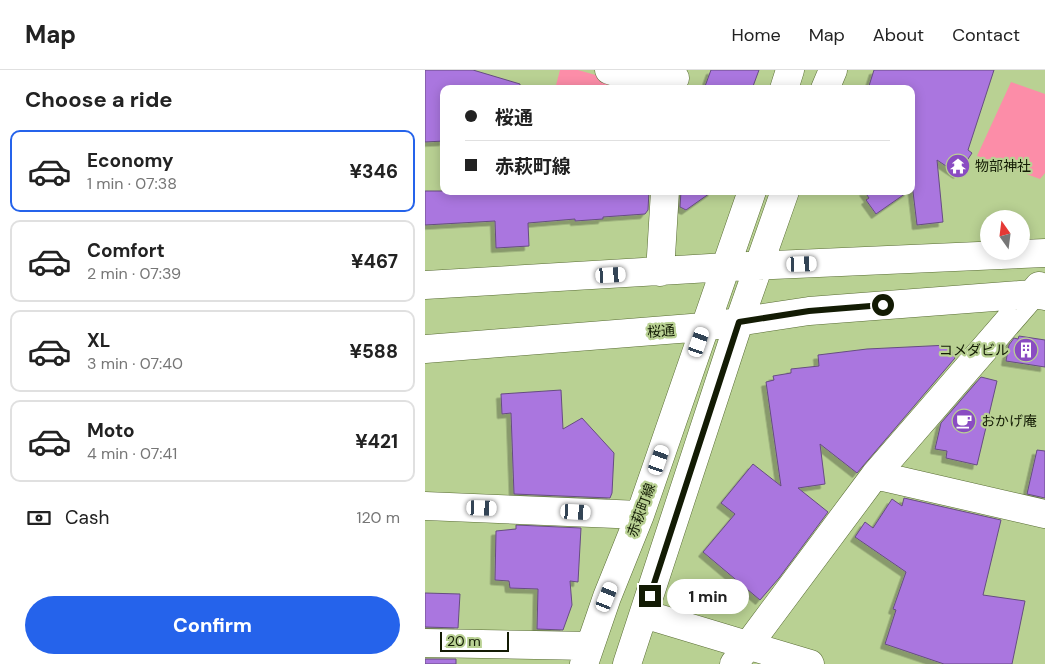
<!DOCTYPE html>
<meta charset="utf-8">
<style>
body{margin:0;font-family:"DM Sans","Noto Sans JP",sans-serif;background:#f6f6f6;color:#222;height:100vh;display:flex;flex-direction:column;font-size:19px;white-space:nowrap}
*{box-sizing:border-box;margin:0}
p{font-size:16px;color:#767676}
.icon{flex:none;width:28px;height:28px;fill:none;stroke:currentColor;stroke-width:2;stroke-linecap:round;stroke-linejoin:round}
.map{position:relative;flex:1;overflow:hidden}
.side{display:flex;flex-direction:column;background:#fff;width:425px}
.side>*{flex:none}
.banner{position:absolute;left:15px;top:15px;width:475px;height:110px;border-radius:10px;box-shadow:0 2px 12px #0003;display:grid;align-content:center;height:110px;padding:0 25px;background:#fff}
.needle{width:32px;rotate:346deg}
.fabs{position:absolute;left:555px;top:140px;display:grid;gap:10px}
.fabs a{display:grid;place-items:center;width:50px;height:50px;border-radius:50%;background:#fff;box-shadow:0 2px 12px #0003;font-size:25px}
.scale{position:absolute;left:15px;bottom:12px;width:69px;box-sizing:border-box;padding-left:5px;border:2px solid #131b04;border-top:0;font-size:14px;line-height:18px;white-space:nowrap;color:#131b04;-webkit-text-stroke:4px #b9d193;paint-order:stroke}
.end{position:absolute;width:22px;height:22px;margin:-11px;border:6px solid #131b04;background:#fff;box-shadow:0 0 0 2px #fff}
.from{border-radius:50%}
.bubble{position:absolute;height:35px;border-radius:18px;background:#fff;box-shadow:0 2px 12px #0003;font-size:16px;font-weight:800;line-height:35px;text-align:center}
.car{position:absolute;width:15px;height:30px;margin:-15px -8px;border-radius:6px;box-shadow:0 0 4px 1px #0007;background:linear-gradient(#fff 24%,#345 0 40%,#fff 0 76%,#345 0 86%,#fff 0)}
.banner b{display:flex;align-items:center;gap:18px;height:48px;font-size:19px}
.banner b+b{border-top:1px solid #e0e0e0}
.banner i{width:12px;height:12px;background:#222}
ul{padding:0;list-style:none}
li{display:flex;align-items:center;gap:15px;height:82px;margin:0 10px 8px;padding:0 15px;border:2px solid #e0e0e0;border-radius:10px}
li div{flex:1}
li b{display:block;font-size:19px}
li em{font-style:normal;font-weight:800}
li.active{border-color:#2563eb}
li>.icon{width:45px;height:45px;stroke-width:1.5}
h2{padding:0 25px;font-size:22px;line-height:60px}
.pay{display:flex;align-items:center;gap:12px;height:55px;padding:0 25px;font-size:19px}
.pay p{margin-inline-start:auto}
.primary-button{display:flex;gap:10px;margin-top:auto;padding:10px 25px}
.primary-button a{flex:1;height:58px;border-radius:30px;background:#2563eb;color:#fff;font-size:20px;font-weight:800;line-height:58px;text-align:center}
header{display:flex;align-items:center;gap:30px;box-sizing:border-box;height:70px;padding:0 25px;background:#fff;border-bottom:1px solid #e0e0e0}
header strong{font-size:24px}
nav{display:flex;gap:28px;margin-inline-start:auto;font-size:18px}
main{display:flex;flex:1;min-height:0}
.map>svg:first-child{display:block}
.green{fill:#fc8da8}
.building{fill:#aa76df;stroke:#664d81;filter:url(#shadow)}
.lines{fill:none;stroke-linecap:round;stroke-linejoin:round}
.minor-casing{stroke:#586c33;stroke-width:29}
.minor{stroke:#fff;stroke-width:28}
.route{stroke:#131b04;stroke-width:6}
.labels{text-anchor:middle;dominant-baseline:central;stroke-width:4.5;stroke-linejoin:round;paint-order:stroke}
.poi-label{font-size:14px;fill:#131b04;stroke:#b9d193;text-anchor:start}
.street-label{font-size:14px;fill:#131b04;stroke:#b9d193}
</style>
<header>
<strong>Map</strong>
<nav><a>Home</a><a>Map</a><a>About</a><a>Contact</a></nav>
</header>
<main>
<section class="side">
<h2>Choose a ride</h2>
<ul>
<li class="active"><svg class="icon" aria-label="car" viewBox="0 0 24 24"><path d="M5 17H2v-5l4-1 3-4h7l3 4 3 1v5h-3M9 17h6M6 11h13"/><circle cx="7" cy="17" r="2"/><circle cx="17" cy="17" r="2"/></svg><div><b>Economy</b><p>1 min · 07:38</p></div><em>¥346</em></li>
<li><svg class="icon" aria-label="car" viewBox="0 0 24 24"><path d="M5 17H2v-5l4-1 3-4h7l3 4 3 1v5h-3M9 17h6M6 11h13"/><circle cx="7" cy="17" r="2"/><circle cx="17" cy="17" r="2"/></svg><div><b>Comfort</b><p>2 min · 07:39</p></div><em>¥467</em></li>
<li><svg class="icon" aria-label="car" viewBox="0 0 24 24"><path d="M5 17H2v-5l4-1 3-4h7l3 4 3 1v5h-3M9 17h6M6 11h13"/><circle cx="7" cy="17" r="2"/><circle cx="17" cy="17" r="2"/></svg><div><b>XL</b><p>3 min · 07:40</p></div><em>¥588</em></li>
<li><svg class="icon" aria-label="car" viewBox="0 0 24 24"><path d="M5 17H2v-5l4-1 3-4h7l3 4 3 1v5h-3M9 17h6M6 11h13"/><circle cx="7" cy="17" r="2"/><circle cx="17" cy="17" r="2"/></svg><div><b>Moto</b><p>4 min · 07:41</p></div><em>¥421</em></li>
</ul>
<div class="pay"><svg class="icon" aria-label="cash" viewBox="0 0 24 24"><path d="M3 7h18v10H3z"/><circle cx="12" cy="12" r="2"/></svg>Cash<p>120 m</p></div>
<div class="primary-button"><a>Confirm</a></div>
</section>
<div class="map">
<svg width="620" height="594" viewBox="0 0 620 594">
<defs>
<filter id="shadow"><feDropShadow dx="-4.5" dy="4.5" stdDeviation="0" flood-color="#0004"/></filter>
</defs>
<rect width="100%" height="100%" fill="#b9d193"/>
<path class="green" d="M 135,0 L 153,0 L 188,10 L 198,11 L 197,19 L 130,19 Z
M 586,12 L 620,24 L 620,103 L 615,109 L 552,86 Z"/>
<path class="building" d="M 0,0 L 48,0 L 95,14 L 95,19 L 19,19 L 19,71 L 0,72 Z
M 286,0 L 334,0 L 327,19 L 279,19 Z
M 449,0 L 569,0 L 543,80 L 547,83 L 533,104 L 512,90 L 518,152 L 492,155 L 486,105 L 486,19 L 443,19 Z
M 0,121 L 224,121 L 223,140 L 220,144 L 178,147 L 178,149 L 150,151 L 150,149 L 103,153 L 104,176 L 71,178 L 70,151 L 0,155 Z
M 256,121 L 288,121 L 261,140 L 255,137 Z
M 439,121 L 484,121 L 451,144 L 441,130 L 444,128 Z
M 594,266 L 620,270 L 620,297 L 581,291 L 584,275 L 589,268 L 593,269 Z
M 524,275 L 530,288 L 432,403 L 395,374 L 400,414 L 373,418 L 403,442 L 354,508 L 335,530 L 278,482 L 310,444 L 296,433 L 328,394 L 356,416 L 341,312 L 349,310 L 348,306 L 366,303 L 366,299 L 394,296 L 393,285 L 442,279 Z
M 556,307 L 572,311 L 552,395 L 521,388 L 522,381 L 510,379 L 516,353 Z
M 136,320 L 138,359 L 157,348 L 189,383 L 187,423 L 185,428 L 89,424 L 86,343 L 77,344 L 76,324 Z
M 612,380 L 620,381 L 620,428 L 602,424 Z
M 479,428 L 576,450 L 558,525 L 600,531 L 587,594 L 519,594 L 460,574 L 471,540 L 468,539 L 481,502 L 430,467 L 440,452 L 448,458 L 467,429 L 477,436 Z
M 91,455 L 156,458 L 153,512 L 145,511 L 147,535 L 138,560 L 112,559 L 113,519 L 85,518 L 84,511 L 70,510 L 71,461 L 91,459 Z
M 0,523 L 35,524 L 33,558 L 0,557 Z
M 0,589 L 31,589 L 31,594 L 0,594 Z"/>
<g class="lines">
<g class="minor-casing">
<path id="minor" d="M 184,0 L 197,4 L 250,8
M 359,19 L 365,0
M 400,19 L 408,0
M 235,202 L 240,121
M 0,215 L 302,197 L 620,183
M 0,279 L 279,257 L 384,241 L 608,224 L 620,226
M 450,405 L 620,444
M 0,436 L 215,445
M 219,544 L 385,594
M 0,573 L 164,576
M 159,594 L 182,527 L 215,445 L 327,121
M 202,594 L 314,252 L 360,121
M 309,594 L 450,405 L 614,216"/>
</g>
<use href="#minor" class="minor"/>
</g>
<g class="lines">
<path class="route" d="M 225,526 L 314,252 L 384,241 L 458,235"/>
</g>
<defs>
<g id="temple-disc" transform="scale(1.25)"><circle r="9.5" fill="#8a4cc2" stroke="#b9d193"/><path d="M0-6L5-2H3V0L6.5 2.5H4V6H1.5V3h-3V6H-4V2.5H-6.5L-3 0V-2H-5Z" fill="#fff"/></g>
<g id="building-disc" transform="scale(1.25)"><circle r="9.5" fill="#8a4cc2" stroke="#b9d193"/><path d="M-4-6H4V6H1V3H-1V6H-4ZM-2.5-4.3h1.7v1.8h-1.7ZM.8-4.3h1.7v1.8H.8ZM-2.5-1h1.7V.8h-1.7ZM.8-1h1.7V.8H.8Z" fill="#fff"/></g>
<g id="cafe-disc" transform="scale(1.25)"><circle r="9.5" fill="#8a4cc2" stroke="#b9d193"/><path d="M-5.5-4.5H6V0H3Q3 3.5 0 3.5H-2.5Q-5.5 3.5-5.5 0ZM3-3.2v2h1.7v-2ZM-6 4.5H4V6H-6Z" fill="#fff"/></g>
</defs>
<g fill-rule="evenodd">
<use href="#temple-disc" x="533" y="96"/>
<use href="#building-disc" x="601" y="280"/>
<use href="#cafe-disc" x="539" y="351"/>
</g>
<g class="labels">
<g class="poi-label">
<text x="550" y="96">物部神社</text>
<text x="584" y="280" text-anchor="end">コメダビル</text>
<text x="556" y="351">おかげ庵</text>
</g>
<g class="street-label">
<text transform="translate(236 261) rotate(-4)">桜通</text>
<text transform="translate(216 440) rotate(-70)">赤萩町線</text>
</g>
</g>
</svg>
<div class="fabs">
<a><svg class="needle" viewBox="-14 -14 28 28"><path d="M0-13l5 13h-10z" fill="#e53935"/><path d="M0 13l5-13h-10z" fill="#767676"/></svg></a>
</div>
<div class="scale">20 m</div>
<i class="end from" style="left:458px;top:235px"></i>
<i class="end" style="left:225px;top:526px"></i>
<div class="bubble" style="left:242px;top:509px;width:82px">1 min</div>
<i class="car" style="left:377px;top:194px;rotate:88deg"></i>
<i class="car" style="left:186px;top:205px;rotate:87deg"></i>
<i class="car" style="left:274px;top:272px;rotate:19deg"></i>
<i class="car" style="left:234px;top:390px;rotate:19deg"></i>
<i class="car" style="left:57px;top:438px;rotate:92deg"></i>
<i class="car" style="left:151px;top:442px;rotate:93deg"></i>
<i class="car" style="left:182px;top:527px;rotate:22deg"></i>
<div class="banner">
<b><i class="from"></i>桜通</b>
<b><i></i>赤萩町線</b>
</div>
</div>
</main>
